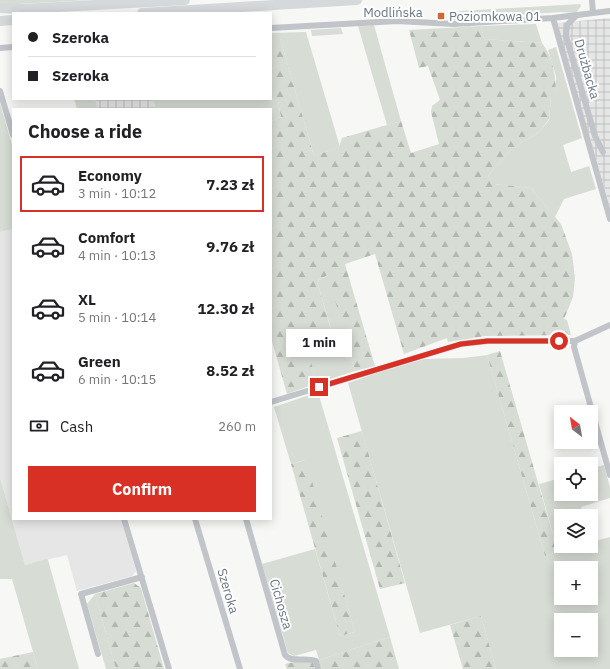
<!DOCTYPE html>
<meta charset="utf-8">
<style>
body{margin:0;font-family:"IBM Plex Sans",sans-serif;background:#f6f6f6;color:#202124;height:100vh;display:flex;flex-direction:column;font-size:15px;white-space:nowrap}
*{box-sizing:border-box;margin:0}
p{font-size:13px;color:#757577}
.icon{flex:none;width:22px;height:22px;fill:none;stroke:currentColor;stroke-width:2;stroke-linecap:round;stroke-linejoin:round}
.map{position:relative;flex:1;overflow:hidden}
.details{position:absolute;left:12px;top:108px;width:260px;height:412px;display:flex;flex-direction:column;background:#fff;border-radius:0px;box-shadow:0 2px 10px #0003}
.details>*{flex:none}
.top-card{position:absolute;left:12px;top:12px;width:260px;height:88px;border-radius:0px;box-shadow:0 2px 10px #0003;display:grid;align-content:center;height:88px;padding:0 16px;background:#fff}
.needle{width:26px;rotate:329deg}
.fabs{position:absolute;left:554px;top:405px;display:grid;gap:8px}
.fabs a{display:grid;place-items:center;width:44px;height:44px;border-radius:0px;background:#fff;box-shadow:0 2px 10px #0003;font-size:20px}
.end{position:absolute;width:18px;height:18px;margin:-9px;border:5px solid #d93025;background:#fff;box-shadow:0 0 0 2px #fff}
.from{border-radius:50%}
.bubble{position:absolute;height:28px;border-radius:0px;background:#fff;box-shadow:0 2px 10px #0003;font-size:13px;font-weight:700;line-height:28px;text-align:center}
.top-card b{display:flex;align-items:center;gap:14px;height:38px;font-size:15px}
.top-card b+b{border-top:1px solid #e0e0e0}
.top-card i{width:10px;height:10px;background:#202124}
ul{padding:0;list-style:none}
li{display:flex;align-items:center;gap:12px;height:56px;margin:0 8px 6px;padding:0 8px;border:2px solid transparent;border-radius:0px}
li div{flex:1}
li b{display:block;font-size:15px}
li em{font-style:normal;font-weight:700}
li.selected{border-color:#d93025}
li>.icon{width:36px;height:36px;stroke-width:1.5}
h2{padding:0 16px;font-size:18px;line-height:48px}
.pay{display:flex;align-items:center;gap:10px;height:44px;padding:0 16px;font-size:15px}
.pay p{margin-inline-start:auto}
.action{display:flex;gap:8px;margin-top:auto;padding:8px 16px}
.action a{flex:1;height:46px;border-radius:0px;background:#d93025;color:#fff;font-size:16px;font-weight:700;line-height:46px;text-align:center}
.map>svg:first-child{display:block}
.built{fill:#e5e6e5}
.industrial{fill:url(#industrial-grid)}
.grass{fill:#d7dcd4;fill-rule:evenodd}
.forest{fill:url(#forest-firs)}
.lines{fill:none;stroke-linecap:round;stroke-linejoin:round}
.minor{stroke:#c1c4c8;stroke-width:6}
.trunk{stroke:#d5d9dc;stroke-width:10}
.route{stroke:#d93025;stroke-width:5}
.poi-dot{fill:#d1653b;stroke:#fff;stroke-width:1.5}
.labels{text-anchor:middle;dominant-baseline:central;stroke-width:4;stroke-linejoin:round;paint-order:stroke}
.street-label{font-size:13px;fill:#6a7683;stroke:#fff}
.poi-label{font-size:13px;fill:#6a7683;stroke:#fff;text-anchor:start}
</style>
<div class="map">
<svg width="610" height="669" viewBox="0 0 610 669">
<defs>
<pattern id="industrial-grid" width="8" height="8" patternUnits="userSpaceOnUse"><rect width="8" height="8" fill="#e5e6e5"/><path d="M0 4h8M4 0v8" fill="none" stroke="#bebfbf"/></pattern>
<pattern id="forest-firs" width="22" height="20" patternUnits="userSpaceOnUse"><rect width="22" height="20" fill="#d7dcd4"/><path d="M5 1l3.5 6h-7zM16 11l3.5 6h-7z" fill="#b2b7b1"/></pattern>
</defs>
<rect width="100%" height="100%" fill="#f7f7f5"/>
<path class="built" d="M 13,229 L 13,519 L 121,519 L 136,571 L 132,576 L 77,591 L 67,555 L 25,565 L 0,478 L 0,232 Z"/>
<path class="industrial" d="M 610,18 L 610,207 L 557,23 Z
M 95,99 L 153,99 L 156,109 L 98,109 Z"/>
<path class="grass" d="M 0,0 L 89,0 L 0,5 Z
M 580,4 L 581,6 L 576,13 L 560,12 L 451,20 L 451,13 L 461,11 Z
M 536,24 L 542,43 L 484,39 L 481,26 Z
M 374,25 L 401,121 L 387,125 L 358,26 Z
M 341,28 L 343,34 L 312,36 L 311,30 Z
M 306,32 L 340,147 L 314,156 L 280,38 L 271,38 L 271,33 Z
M 556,47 L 582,138 L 563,145 L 571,172 L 589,166 L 596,189 L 564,199 L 555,217 L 531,188 L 493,184 L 488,176 L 510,150 L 539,132 L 549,120 L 551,98 L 556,93 L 556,76 L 548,50 Z
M 74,99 L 95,99 L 98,109 L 77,109 Z
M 153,99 L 270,99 L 278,101 L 281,117 L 271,121 L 271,109 L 156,109 Z
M 0,103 L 13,148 L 13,229 L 0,232 Z
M 329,275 L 355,371 L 317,383 L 302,333 L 331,329 L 317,281 Z
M 487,355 L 545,556 L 558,552 L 539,484 L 561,478 L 561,494 L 591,494 L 591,469 L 604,465 L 610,487 L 610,498 L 581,507 L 584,516 L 561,516 L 561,546 L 591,546 L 591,541 L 592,542 L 610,537 L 610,669 L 496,669 L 481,616 L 420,633 L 348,383 L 377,373 L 424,359 L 463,358 ZM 561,568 L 591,568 L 591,598 L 561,598 ZM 561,620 L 591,620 L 591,650 L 561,650 Z
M 318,392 L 390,637 L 319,660 L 316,650 L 294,656 L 288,653 L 262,564 L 315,549 L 340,636 L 355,632 L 305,460 L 291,464 L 274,407 Z
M 0,478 L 25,565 L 47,559 L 48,560 L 79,669 L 38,669 L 12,579 L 0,579 Z
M 95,594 L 116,669 L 106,669 L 87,604 Z"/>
<path class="forest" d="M 481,26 L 484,39 L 542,43 C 553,57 556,76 556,94 L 551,98 L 549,119 L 539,132 L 510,150 L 488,176 L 494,184 L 531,188 L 561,224 L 572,254 L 575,278 L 573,297 L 564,319 L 567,320 L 571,335 L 485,336 L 448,342 L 447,338 L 404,354 L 375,254 L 345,264 L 375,366 L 355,371 L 328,275 L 317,281 L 331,330 L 303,334 L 317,383 L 287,394 L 271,338 L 271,121 L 281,117 L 278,101 L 270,99 L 271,38 L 280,38 L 314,156 L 339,147 L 342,138 L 401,121 L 411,153 L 439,144 L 431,112 L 432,106 L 440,100 L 428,66 L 419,68 L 409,30 Z
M 500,351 L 558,552 L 545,556 L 487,355 Z
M 362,431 L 405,583 L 380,589 L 337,438 Z
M 306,460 L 355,632 L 340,636 L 291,464 Z
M 134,583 L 141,588 L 164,669 L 116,669 L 95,594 Z
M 481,616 L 496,669 L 463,669 L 450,625 Z
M 390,637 L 399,669 L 321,669 L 319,660 Z
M 33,652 L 38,669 L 0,669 L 0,659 Z
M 307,659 L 313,662 L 315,669 L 287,669 L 285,664 Z"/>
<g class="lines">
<path class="minor" d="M 592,0 L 593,13
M 576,16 L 567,25 L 566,36 L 595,136 L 603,152
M 553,18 L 610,219
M 271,28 L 397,21 L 454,24 L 553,18 L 610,11
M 0,48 L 13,47
M 0,91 L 13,135
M 610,325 L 575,341 L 574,347 L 610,475
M 271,402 L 461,344 L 487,341 L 575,341
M 124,519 L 169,669
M 195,519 L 240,669
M 246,519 L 285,655 C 291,663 306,657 316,661 L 318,669
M 98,654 L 81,594 L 142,577"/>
<path class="trunk" d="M 0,8 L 22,9 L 185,0
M 142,13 L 357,0
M 0,21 L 13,20"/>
</g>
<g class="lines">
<path class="route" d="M 319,387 L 461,344 L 488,341 L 559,341"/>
</g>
<rect class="poi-dot" x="437" y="12" width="8" height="8" rx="2"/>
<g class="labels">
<g class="street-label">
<text x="393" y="12">Modlińska</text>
<text transform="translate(587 69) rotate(74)">Drużbacka</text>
<text transform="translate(228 591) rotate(74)">Szeroka</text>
<text transform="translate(281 604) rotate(74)">Cichosza</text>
</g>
<g class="poi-label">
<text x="449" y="16">Poziomkowa 01</text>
</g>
</g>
</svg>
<div class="fabs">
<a><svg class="needle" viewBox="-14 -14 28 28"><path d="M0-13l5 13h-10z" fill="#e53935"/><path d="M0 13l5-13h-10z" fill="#757577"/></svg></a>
<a><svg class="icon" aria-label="locate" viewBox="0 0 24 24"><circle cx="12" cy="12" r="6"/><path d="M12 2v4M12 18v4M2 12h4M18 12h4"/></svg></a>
<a><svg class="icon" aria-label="layers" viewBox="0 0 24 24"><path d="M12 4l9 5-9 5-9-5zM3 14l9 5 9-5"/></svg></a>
<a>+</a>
<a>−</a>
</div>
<i class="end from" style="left:559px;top:341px"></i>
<i class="end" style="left:319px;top:387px"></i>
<div class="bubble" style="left:286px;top:329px;width:66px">1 min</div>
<div class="top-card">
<b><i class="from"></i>Szeroka</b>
<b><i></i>Szeroka</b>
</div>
<section class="details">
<h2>Choose a ride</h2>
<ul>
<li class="selected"><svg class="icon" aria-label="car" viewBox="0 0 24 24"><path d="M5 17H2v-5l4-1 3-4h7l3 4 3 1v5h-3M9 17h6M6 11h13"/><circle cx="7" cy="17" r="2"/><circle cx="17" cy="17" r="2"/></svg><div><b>Economy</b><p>3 min · 10:12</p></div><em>7.23 zł</em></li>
<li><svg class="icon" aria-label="car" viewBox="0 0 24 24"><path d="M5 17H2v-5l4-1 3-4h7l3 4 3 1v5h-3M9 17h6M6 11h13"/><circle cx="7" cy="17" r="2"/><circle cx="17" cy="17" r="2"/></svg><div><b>Comfort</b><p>4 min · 10:13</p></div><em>9.76 zł</em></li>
<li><svg class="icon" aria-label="car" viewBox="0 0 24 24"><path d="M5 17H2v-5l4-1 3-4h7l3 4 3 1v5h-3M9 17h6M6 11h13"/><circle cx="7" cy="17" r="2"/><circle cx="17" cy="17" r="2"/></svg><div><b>XL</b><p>5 min · 10:14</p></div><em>12.30 zł</em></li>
<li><svg class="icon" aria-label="car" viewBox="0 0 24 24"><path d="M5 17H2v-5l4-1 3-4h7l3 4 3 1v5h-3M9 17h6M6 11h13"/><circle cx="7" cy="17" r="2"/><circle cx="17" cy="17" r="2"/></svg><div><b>Green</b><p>6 min · 10:15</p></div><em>8.52 zł</em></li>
</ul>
<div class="pay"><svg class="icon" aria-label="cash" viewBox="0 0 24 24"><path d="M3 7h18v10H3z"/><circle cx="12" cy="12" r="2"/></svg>Cash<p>260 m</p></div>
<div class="action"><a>Confirm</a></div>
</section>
</div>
